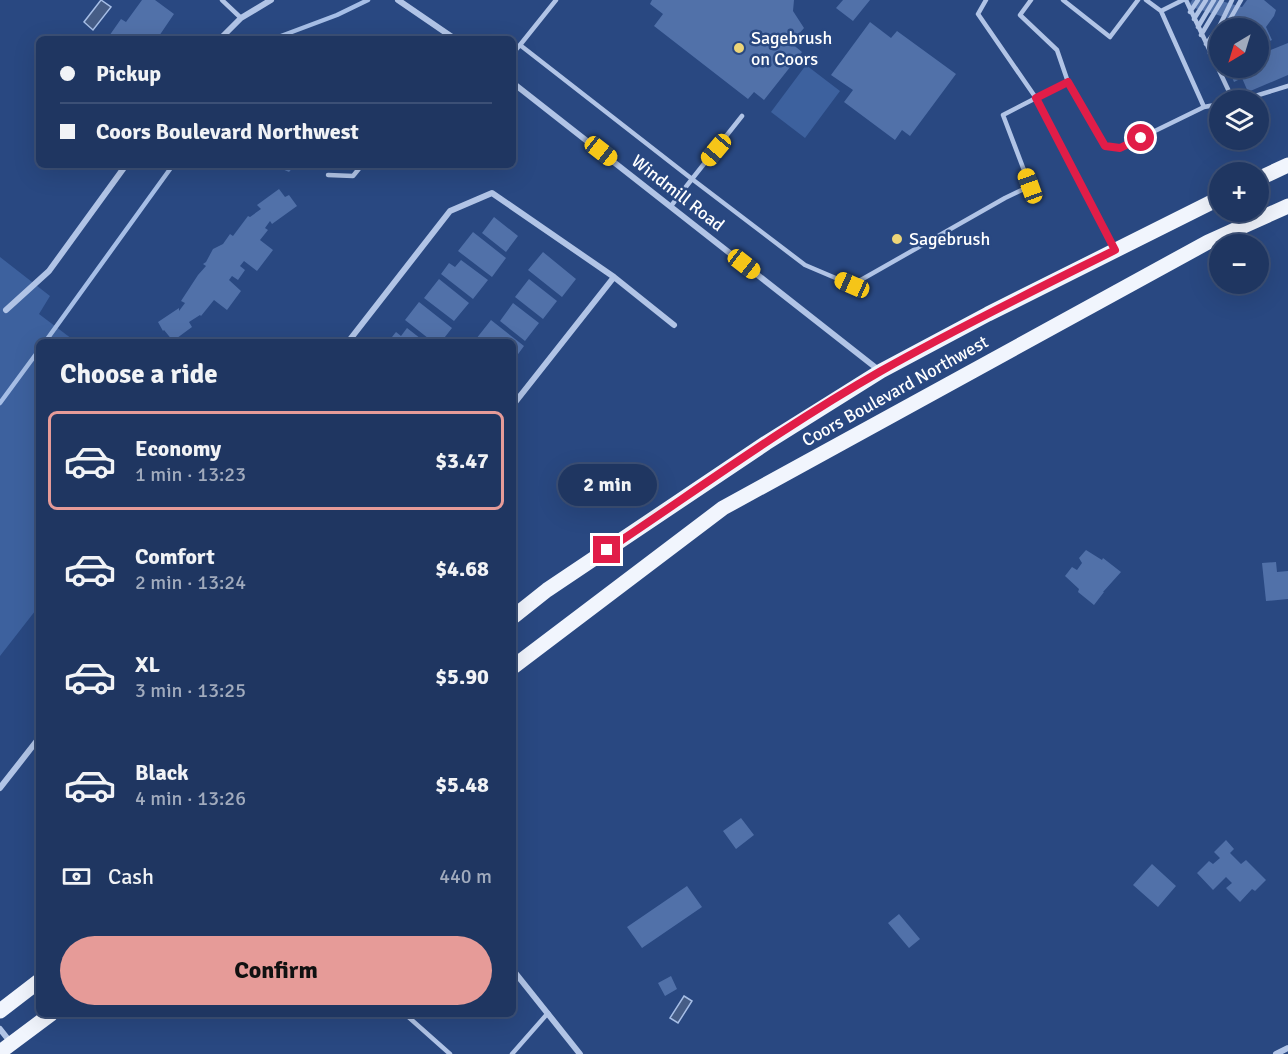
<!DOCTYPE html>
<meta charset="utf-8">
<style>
body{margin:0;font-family:Signika,sans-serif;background:#273e67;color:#f1f3f6;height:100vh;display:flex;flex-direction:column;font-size:22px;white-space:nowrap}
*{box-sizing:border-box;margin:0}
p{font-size:20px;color:#a1abbd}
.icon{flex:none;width:33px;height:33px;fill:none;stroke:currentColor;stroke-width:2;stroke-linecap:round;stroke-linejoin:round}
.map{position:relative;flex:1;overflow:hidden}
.sheet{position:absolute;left:36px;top:339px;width:480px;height:678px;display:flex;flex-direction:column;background:#1f3661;border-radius:9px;box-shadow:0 6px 24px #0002,0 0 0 2px #3c5076}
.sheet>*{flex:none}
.hud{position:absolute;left:36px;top:36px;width:480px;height:132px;border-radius:9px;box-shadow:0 6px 24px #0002,0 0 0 2px #3c5076;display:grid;align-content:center;height:132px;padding:0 24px;background:#1f3661}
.needle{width:39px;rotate:218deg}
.fabs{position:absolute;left:1209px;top:18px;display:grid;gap:12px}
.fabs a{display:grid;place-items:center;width:60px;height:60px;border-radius:50%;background:#1f3661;box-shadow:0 6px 24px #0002,0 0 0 2px #3c5076;font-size:30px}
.end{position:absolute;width:27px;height:27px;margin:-14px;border:8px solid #e11d48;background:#fff;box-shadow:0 0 0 3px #fff}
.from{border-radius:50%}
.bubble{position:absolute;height:42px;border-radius:21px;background:#1f3661;box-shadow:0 6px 24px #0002,0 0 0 2px #3c5076;font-size:20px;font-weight:700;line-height:42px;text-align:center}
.car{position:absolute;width:18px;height:36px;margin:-18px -9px;border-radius:8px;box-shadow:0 0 4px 2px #0007;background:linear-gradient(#f5c518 24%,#345 0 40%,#f5c518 0 76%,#345 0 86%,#f5c518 0)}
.hud b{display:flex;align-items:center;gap:21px;height:57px;font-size:22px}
.hud b+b{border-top:2px solid #3c5076}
.hud i{width:15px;height:15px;background:#f1f3f6}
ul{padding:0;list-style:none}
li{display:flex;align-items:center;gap:18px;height:99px;margin:0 12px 9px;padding:0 12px;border:3px solid transparent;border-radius:9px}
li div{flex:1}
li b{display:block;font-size:22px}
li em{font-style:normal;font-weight:700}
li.selected{border-color:#e69b98}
li>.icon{width:54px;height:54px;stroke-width:1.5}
h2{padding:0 24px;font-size:27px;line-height:72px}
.pay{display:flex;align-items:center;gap:15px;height:66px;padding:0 24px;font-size:22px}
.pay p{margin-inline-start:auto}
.primary-button{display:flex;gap:12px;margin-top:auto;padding:12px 24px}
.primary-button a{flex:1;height:69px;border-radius:36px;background:#e69b98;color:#111;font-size:24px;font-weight:700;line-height:69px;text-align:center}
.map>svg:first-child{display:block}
.green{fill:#3d619e}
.water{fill:#465d86;stroke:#a6bee6;stroke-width:1.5}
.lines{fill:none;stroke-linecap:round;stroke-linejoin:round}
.stream{stroke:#a6bee6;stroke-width:4.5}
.building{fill:#5171a9}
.service{stroke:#b1c4e6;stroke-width:4.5}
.minor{stroke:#b1c4e6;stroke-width:6}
.primary{stroke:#f1f5fd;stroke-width:15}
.route{stroke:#e11d48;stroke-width:8}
.poi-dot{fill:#edd578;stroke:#294881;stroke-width:2}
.labels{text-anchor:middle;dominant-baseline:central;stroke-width:5;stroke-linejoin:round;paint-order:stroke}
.poi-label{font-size:18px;fill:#fff;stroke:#294881;text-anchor:start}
.street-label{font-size:18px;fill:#fff;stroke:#294881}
</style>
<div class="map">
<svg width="1288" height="1054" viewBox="0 0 1288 1054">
<rect width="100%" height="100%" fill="#294881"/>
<path class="green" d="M 806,65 L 840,91 L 805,138 L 771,112 Z
M 0,257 L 50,296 L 39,314 L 76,342 L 39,342 L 39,606 L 0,656 Z"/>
<path class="water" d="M 101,0 L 111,7 L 93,30 L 84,22 Z
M 684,996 L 692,1001 L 678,1023 L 670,1018 Z"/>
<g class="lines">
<path class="stream" d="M 273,39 L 337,15 L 368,0
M 45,342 L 173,165
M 0,403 L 39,350"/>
</g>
<path class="building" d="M 142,0 L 155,0 L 174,14 L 157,39 L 107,39 L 121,19 L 126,22 Z
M 652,0 L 794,0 L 793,11 L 804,28 L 791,43 L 802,52 L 764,100 L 754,92 L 748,99 L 654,26 L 663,14 L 650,4 Z
M 843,0 L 870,0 L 853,21 L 836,8 Z
M 1192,0 L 1218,0 L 1242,7 L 1247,0 L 1264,0 L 1276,10 L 1274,16 L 1266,27 L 1272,40 L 1263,44 L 1258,49 L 1258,28 L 1232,28 L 1234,22 L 1231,19 L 1191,7 L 1190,4 Z
M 870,22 L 891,38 L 897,31 L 956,74 L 910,136 L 902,130 L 895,140 L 844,102 L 853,90 L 831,75 Z
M 1288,43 L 1288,75 L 1248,92 L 1242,78 L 1234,82 L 1228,68 L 1258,68 L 1258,55 Z
M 273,165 L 295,165 L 289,172 Z
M 279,189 L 285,197 L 289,195 L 297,206 L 272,224 L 270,221 L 265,228 L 268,230 L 260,240 L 273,250 L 257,271 L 244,261 L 240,266 L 245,270 L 238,280 L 232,276 L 229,280 L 241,291 L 227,310 L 214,300 L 201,316 L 200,315 L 189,322 L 192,327 L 173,341 L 164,330 L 163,331 L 158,322 L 179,308 L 179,311 L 185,303 L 181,301 L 198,275 L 206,266 L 203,264 L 206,262 L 213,249 L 223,244 L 230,234 L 233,236 L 248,216 L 250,217 L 261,209 L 257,205 Z
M 494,217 L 518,236 L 506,252 L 482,233 Z
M 473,232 L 506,258 L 492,277 L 458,251 Z
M 543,252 L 576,279 L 562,297 L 528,270 Z
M 461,260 L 488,280 L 473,299 L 441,274 L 449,263 L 455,267 Z
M 439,279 L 469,303 L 454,321 L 424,298 Z
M 529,279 L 557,301 L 543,319 L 515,297 Z
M 419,302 L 452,328 L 441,342 L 433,342 L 405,320 Z
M 513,303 L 539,323 L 525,341 L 500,321 Z
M 491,320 L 524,346 L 513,361 L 513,342 L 480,342 L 476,339 Z
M 407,328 L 425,342 L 388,342 L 396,332 L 401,336 Z
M 1086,550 L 1102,560 L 1103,558 L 1121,572 L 1103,592 L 1104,592 L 1094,605 L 1078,592 L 1079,589 L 1065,576 L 1072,567 L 1077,570 L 1082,563 L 1079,558 Z
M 1276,562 L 1277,572 L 1288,571 L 1288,599 L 1266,601 L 1262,563 Z
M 741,818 L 754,835 L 736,849 L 723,831 Z
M 1226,840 L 1234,849 L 1230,853 L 1241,864 L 1246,860 L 1266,880 L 1255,891 L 1252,889 L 1240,902 L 1226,888 L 1232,883 L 1226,877 L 1213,890 L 1197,873 L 1209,861 L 1213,864 L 1220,858 L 1214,852 Z
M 1152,864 L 1176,886 L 1158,907 L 1133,885 Z
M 687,886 L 702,907 L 642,948 L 627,927 Z
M 899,914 L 920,939 L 909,948 L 888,923 Z
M 671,976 L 677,989 L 665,996 L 658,983 Z"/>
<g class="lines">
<path class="service" d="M 222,0 L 241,18
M 986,0 L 978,14 L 1036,98 L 1068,82
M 1031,0 L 1020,15 L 1057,50 L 1068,82 L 1105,146 L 1120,148 L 1204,107 L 1161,11 L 1146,0
M 1063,0 L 1110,37 L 1138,0
M 1186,0 L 1233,100
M 1161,11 L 1183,0
M 1190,12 L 1198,0
M 1194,19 L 1206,0
M 1198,27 L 1214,0
M 1225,28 L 1241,0
M 1201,35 L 1222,0
M 1206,44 L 1220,25 L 1232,0
M 520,45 L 556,0
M 513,53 L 520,45 L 692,179 L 671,206
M 1210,53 L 1220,38
M 1242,100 L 1288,86
M 1204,107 L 1220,104
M 742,116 L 692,179 L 805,265 L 852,285 L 1005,198 L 1030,186 L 1003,115 L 1036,98 L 1114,247
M 328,175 L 353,176 L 362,165
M 405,1014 L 450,1054
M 512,1054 L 548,1013"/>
<path class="minor" d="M 398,0 L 455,39
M 220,39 L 241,18 L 271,0
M 513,83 L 880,371
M 6,310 L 49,271 L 126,165
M 348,342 L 450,211 L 492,193 L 614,277 L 674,325
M 513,405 L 614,277
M 0,788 L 39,738
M 513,970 L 580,1054
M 0,1029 L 11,1043
M 1276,1054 L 1288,1048"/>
<path class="primary" d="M 1258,179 L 1288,165
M 513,617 L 547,590 L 766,443 L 881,371 L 988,314 L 1220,198
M 513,667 L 723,508 L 1208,242 L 1288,206
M 0,1011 L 39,981
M 0,1052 L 51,1014"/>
</g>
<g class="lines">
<path class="route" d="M 607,550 C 697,490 786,425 881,371 C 957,328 1037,289 1115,250 L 1036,98 L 1068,82 L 1105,146 L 1120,148 L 1141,138"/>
</g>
<g class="poi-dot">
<circle cx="739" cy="48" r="6"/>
<circle cx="897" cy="239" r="6"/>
</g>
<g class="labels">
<g class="poi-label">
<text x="751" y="38">Sagebrush<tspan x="751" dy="21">on Coors</tspan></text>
<text x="909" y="239">Sagebrush</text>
</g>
<g class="street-label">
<text transform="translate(678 193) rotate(38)">Windmill Road</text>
<text transform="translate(895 391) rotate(-29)">Coors Boulevard Northwest</text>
</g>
</g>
</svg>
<div class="fabs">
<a><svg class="needle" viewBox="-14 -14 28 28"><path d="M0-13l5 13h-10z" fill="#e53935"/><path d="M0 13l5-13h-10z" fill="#a1abbd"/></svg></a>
<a><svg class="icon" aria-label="layers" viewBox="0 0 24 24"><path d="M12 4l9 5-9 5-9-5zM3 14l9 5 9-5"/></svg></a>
<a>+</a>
<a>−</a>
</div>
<i class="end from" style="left:1141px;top:138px"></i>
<i class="end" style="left:607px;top:550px"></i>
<div class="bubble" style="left:558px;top:464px;width:99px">2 min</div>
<i class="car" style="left:716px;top:150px;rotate:220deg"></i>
<i class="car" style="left:601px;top:151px;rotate:128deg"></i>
<i class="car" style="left:1030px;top:186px;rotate:340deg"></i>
<i class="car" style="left:744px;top:264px;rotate:128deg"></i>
<i class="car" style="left:852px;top:285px;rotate:294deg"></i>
<div class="hud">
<b><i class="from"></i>Pickup</b>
<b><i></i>Coors Boulevard Northwest</b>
</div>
<section class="sheet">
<h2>Choose a ride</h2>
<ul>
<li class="selected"><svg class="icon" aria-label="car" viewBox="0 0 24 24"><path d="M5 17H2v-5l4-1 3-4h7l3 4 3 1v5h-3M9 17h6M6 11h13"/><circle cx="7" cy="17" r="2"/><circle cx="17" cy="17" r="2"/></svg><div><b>Economy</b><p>1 min · 13:23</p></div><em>$3.47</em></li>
<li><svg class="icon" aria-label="car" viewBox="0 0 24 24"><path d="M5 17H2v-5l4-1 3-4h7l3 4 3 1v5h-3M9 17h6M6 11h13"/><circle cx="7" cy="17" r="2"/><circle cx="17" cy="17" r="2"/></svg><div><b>Comfort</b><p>2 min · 13:24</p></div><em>$4.68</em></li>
<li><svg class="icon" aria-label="car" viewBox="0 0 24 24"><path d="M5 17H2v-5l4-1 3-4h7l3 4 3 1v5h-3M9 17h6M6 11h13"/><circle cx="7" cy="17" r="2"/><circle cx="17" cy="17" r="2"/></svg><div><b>XL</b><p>3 min · 13:25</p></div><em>$5.90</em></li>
<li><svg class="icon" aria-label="car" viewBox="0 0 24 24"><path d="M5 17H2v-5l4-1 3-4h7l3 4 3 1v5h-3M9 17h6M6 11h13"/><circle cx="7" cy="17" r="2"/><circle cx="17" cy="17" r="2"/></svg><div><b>Black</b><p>4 min · 13:26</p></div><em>$5.48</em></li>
</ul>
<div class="pay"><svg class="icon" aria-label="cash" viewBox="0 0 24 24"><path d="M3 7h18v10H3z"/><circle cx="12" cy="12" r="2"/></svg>Cash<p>440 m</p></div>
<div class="primary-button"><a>Confirm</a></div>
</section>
</div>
